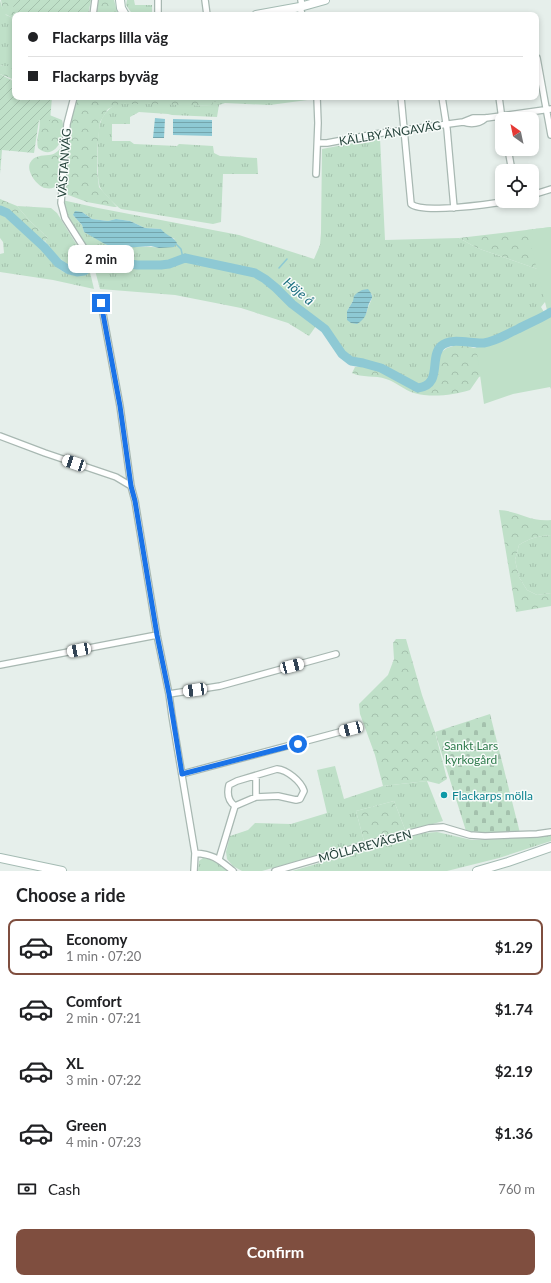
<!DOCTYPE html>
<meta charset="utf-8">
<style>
body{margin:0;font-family:Lato,sans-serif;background:#f6f6f6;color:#202124;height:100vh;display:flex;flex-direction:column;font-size:15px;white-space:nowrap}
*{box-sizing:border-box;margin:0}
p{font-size:13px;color:#757577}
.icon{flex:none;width:22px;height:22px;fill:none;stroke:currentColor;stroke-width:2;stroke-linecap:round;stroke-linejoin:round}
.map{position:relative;height:871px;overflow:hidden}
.sheet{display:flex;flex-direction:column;background:#fff;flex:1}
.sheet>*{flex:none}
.banner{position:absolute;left:12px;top:12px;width:527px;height:88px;border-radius:8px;box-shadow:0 2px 6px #0003;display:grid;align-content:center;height:88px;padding:0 16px;background:#fff}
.needle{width:26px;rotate:327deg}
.fabs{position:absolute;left:495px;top:112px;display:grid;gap:8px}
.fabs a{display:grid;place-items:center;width:44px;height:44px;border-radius:8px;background:#fff;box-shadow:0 2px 6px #0003;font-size:20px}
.end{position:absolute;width:18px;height:18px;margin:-9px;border:5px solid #1a73e8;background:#fff;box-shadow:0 0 0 2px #fff}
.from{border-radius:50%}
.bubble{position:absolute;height:28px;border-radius:8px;background:#fff;box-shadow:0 2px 6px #0003;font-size:13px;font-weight:700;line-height:28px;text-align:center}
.car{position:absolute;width:12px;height:24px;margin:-12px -6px;border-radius:5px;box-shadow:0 0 3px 1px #0007;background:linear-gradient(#fff 24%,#345 0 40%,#fff 0 76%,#345 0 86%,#fff 0)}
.banner b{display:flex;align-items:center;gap:14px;height:38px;font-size:15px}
.banner b+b{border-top:1px solid #e0e0e0}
.banner i{width:10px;height:10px;background:#202124}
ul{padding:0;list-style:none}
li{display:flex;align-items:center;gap:12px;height:56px;margin:0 8px 6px;padding:0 8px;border:2px solid transparent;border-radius:8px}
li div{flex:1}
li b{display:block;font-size:15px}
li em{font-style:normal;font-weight:700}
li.on{border-color:#7f4e3f}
li>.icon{width:36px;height:36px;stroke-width:1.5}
h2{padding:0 16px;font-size:18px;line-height:48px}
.pay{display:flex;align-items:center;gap:10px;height:44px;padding:0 16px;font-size:15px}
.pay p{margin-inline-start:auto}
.cta{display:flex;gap:8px;margin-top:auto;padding:8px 16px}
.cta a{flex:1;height:46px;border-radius:8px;background:#7f4e3f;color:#fff;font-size:16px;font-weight:700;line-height:46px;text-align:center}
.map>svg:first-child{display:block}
.grass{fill:url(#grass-tufts);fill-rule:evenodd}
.forest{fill:url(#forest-crowns)}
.cemetery{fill:url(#cemetery-stones)}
.park{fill:#bfe0c8}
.garden{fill:url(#garden-furrows)}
.water{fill:url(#water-rules)}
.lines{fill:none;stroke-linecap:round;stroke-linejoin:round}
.stream{stroke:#8ec9d4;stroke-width:1.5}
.river{stroke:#8ec9d4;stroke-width:9}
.street-casing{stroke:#a8b8b2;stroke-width:8}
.secondary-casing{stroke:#a4bbb3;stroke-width:10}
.street{stroke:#fff;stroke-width:5.5}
.secondary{stroke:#fff;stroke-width:8}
.route{stroke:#1a73e8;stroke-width:5}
.culture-dot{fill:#0f9aa8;stroke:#f7fbf9;stroke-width:1.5}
.labels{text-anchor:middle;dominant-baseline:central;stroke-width:3;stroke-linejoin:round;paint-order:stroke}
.street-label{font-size:12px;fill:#24423a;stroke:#f7fbf9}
.park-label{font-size:12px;fill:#2d7a4b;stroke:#f7fbf9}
.culture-label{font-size:12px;fill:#0d838f;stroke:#f7fbf9;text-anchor:start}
.water-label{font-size:13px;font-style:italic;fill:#1c6f80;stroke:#f7fbf9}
</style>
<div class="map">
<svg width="551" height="871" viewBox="0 0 551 871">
<defs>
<pattern id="grass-tufts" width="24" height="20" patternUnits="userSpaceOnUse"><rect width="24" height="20" fill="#bfe0c8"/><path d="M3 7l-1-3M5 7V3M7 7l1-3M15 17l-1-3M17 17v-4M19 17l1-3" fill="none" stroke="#a4c1ad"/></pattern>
<pattern id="forest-crowns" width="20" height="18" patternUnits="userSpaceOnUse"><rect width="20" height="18" fill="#bfe0c8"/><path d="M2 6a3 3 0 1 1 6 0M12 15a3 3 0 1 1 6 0" fill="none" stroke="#a4c1ad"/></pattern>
<pattern id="cemetery-stones" width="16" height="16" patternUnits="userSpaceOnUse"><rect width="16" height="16" fill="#bfe0c8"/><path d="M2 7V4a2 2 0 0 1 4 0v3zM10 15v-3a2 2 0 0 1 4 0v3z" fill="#a4c1ad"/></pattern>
<pattern id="garden-furrows" width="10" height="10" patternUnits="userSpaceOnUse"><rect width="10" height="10" fill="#bfe0c8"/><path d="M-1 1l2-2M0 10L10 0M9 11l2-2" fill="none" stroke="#a4c1ad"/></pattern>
<pattern id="water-rules" width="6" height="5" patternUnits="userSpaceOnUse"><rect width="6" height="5" fill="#8ec9d4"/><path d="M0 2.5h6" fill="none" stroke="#74a5ad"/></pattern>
</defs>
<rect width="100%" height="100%" fill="#e6efeb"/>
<path class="grass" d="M 0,0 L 2,7 L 6,15 L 11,17 L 15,24 L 15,66 L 4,66 L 0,65 Z
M 127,0 L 134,0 L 135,5 L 152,5 L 152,15 L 133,15 L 126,5 Z
M 226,97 L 315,97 L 315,99 L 270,105 L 225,103 L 219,105 L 217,117 L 172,115 L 168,114 L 139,112 L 130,117 L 130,124 L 112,124 L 112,141 L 130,141 L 134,144 L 177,146 L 179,144 L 213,146 L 214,153 L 220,156 L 257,158 L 258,174 L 223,174 L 221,222 L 213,224 L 121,209 C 116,206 102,192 100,187 C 96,178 97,129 101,121 C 104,113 110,107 118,104 C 124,102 132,104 139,104 C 163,103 188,105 212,106 L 212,102 L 216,102 L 227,99 Z
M 380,138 L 385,240 L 459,238 L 477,248 L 546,272 L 545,302 L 541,307 L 544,312 C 528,323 502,336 483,340 C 470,342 459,335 446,340 C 427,347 440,369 427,381 C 425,383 421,385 418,385 C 404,383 393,371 380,366 C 370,362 350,361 343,353 C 341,351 340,347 339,345 C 335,339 330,333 326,327 L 316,326 L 309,336 L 288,323 L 241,308 L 175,295 L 100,289 L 93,263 L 86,248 L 70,225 L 62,200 L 98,208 L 239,235 L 314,259 L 320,245 L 321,233 L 322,149 ZM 82,212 L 92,219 L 108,221 L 116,219 L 130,221 L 145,228 L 161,229 L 164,234 L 175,239 L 159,248 C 147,246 136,247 125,248 C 110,248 97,238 84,232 L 82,225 L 73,215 ZM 372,294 C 373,301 367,306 367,313 L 347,311 L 353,301 Z
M 17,206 L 51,208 L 57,213 L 78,247 L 84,260 L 84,266 C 66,270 55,254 45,241 L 48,238 L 29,220 Z
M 0,213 C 13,223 25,234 37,245 C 49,256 55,271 72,275 C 79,276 83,274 90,272 L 94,289 L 53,280 L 0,272 L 0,254 L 4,253 L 3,242 L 0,238 Z
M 551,535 L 551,593 L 537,595 L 527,590 L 519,577 L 515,560 L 519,545 C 530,538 538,536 551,535 Z
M 335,766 L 344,799 L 383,786 L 427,781 L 443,821 L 406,832 L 394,801 L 356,811 L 364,841 L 354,845 L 262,871 L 242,871 L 233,866 L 227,859 L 226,852 L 230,836 L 248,830 L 255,823 L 291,824 L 327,813 L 317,770 Z
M 437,832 L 472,840 L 507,839 L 551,834 L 551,841 L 499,858 L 447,871 L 292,871 L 423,833 Z
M 203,858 C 214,857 221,864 228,871 L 198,871 L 199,861 Z"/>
<path class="forest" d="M 1,0 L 16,0 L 15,24 L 11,17 L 3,13 Z
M 97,0 L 114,0 L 118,15 L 94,15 Z
M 0,65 L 4,66 L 15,66 L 15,80 L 0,74 Z
M 75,97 L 226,97 L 227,99 L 224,102 L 213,102 L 212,106 L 153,104 L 119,104 L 108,109 L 100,122 L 97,151 L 97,171 L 99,187 L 117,207 L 114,207 L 87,202 L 63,193 L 66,177 L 67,138 Z
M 38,114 L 47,114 L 62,120 C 67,134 56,163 38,148 C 35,135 43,129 38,114 Z
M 60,149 L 61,161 L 59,185 C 54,188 51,189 45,188 C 37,186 26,171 30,163 C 34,155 42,156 49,155 C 53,155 57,152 60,149 Z
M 0,199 L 17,206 L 29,220 L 48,238 L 45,241 C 27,234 16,216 0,206 Z
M 551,227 L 546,272 L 477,248 L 459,238 Z
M 460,344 L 474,348 L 493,346 L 551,385 L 490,372 L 479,377 L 470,390 C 453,395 432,398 414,393 C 404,390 396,382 386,379 C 376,375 361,378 352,373 L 355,367 C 374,363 400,383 418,391 C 440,389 438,370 440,353 L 447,348 Z
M 499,510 C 519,511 529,522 551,520 L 551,535 C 538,536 530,538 519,545 L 515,560 L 519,577 L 527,590 L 537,595 L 551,593 L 551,606 L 516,612 Z
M 396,639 L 406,639 L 422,695 L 435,732 L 447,779 L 439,784 L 427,781 L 383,786 L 375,755 L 360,714 L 359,704 L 388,675 L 394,659 L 393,643 Z
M 394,801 L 406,832 L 364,841 L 356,811 Z"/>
<path class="cemetery" d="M 490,714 L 520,833 L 476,834 L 466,831 L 435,732 Z"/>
<path class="park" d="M 551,227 L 551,389 L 550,387 L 513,394 L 484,404 L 476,346 L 498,343 L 548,314 L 527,230 Z"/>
<path class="garden" d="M 14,0 L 91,0 L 88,15 L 16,15 L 13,9 Z
M 0,74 L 15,82 L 15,97 L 52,97 L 50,121 L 39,120 L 34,153 L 2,150 L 0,174 Z"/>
<path class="water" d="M 155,118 L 165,119 L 164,138 L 153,138 Z
M 173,119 L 212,120 L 212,136 L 173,135 Z
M 75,211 L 82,212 L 92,219 L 108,221 L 116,219 L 130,221 L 145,228 L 161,229 C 165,235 173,236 177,243 L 174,247 L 159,248 L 151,246 L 123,248 L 113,247 L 105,244 L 84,232 L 82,225 L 73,215 Z
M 368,289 C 376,299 370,298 368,307 C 366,315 365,319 357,324 L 351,323 L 347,320 L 347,311 L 353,301 L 354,296 L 357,293 L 362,290 Z"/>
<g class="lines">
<path class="stream" d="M 176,244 L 181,249 L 183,258
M 279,268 L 287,259"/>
<path class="river" d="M 0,210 L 7,213 L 44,247 L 58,263 L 69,270 L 77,272 L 84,271 L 99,261 L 105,260 L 137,265 L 161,265 L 169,264 L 185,258 L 255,273 L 265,279 L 276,288 L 292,304 L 325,329 L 342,354 L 351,361 L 363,363 L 381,368 L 418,388 C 443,385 429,357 441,346 C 451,337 471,344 484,343 C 496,341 507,334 518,329 C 529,323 540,319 551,312"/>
<g class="street-casing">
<path id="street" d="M 158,0 L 158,15
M 205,0 L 207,15
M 301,0 L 302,6
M 300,7 L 302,15
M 93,15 L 95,0
M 537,58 L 551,135
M 74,97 L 67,124 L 61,203 L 65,218 L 84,248
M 401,97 L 411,204 C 422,214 491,204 507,201
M 442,97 L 447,129 L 454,208
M 499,97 L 502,119
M 463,122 C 472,125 479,124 486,118
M 318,143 L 327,143 L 375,134 L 463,122 L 473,118 L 486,118 L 551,109
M 508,149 L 512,171
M 316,174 L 318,123 L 317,97
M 532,195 L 551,189
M 101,303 L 120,406 L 131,486 L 135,501 L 157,635 L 169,694 L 172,716 L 195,853 L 194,871
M 0,436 L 45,453 L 116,477 L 131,486
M 0,665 L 157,635
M 169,694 L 220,686 L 336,654
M 182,774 L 351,729
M 256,797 L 256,776
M 195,853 C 215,855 218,859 233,871
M 219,859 L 235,806 L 256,797 L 278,796 L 296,800 L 300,799 L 304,791 C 301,781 287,770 277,769 L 237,781 L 229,785 C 227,793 228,801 235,806
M 275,871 L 368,844 L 429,828 L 443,827 L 470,835 L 485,836 L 537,834 L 551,832"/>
</g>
<g class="secondary-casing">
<path id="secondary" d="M 120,0 L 121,8 L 125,15
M 256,15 L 300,7 L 325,0
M 0,858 L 62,871
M 477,871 L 508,862 L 551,847"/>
</g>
<use href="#street" class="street"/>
<use href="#secondary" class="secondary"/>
</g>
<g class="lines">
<path class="route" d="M 101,303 L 120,406 L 131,486 L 135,501 L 157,635 L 169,694 L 182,774 L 298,744"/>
</g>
<circle class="culture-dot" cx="444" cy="795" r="4"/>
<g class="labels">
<g class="street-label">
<text transform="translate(390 133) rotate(-9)">KÄLLBY ÄNGAVÄG</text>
<text transform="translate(64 163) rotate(-86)">VÄSTANVÄG</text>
<text transform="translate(365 846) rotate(-15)">MÖLLAREVÄGEN</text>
</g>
<g class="park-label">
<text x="471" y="745">Sankt Lars<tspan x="471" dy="14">kyrkogård</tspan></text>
</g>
<g class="culture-label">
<text x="452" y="795">Flackarps mölla</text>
</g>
<g class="water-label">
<text transform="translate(299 291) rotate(40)">Höje å</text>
</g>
</g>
</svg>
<div class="fabs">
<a><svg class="needle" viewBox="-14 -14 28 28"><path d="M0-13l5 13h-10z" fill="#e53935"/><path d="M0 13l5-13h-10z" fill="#757577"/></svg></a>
<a><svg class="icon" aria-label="locate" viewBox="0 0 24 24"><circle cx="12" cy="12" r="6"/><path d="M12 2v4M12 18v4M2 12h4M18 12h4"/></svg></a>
</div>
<i class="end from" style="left:298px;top:744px"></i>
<i class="end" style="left:101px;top:303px"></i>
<div class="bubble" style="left:68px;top:245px;width:66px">2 min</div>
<i class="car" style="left:74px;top:463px;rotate:289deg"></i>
<i class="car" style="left:79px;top:650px;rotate:259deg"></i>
<i class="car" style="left:292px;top:666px;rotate:75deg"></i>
<i class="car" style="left:195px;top:690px;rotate:262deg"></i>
<i class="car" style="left:351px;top:729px;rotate:255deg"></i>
<div class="banner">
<b><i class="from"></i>Flackarps lilla väg</b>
<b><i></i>Flackarps byväg</b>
</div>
</div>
<section class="sheet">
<h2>Choose a ride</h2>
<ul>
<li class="on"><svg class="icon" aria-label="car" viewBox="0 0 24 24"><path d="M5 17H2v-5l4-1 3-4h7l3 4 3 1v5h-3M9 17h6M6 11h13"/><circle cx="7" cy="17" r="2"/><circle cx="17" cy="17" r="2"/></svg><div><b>Economy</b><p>1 min · 07:20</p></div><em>$1.29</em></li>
<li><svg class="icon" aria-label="car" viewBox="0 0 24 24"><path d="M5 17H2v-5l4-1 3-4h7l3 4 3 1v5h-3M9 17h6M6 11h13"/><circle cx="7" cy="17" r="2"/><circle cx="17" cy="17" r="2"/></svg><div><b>Comfort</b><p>2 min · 07:21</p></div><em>$1.74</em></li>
<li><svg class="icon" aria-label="car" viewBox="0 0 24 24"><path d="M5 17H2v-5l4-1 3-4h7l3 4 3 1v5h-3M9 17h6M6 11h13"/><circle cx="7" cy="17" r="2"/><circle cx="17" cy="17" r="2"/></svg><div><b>XL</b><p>3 min · 07:22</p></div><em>$2.19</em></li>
<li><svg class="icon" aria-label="car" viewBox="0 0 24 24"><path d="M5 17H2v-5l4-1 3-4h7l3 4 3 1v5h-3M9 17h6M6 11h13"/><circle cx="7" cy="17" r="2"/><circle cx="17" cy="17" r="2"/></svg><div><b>Green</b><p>4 min · 07:23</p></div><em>$1.36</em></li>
</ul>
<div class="pay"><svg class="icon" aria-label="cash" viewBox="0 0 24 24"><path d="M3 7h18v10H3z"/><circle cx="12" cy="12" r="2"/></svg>Cash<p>760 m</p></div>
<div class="cta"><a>Confirm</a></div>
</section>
